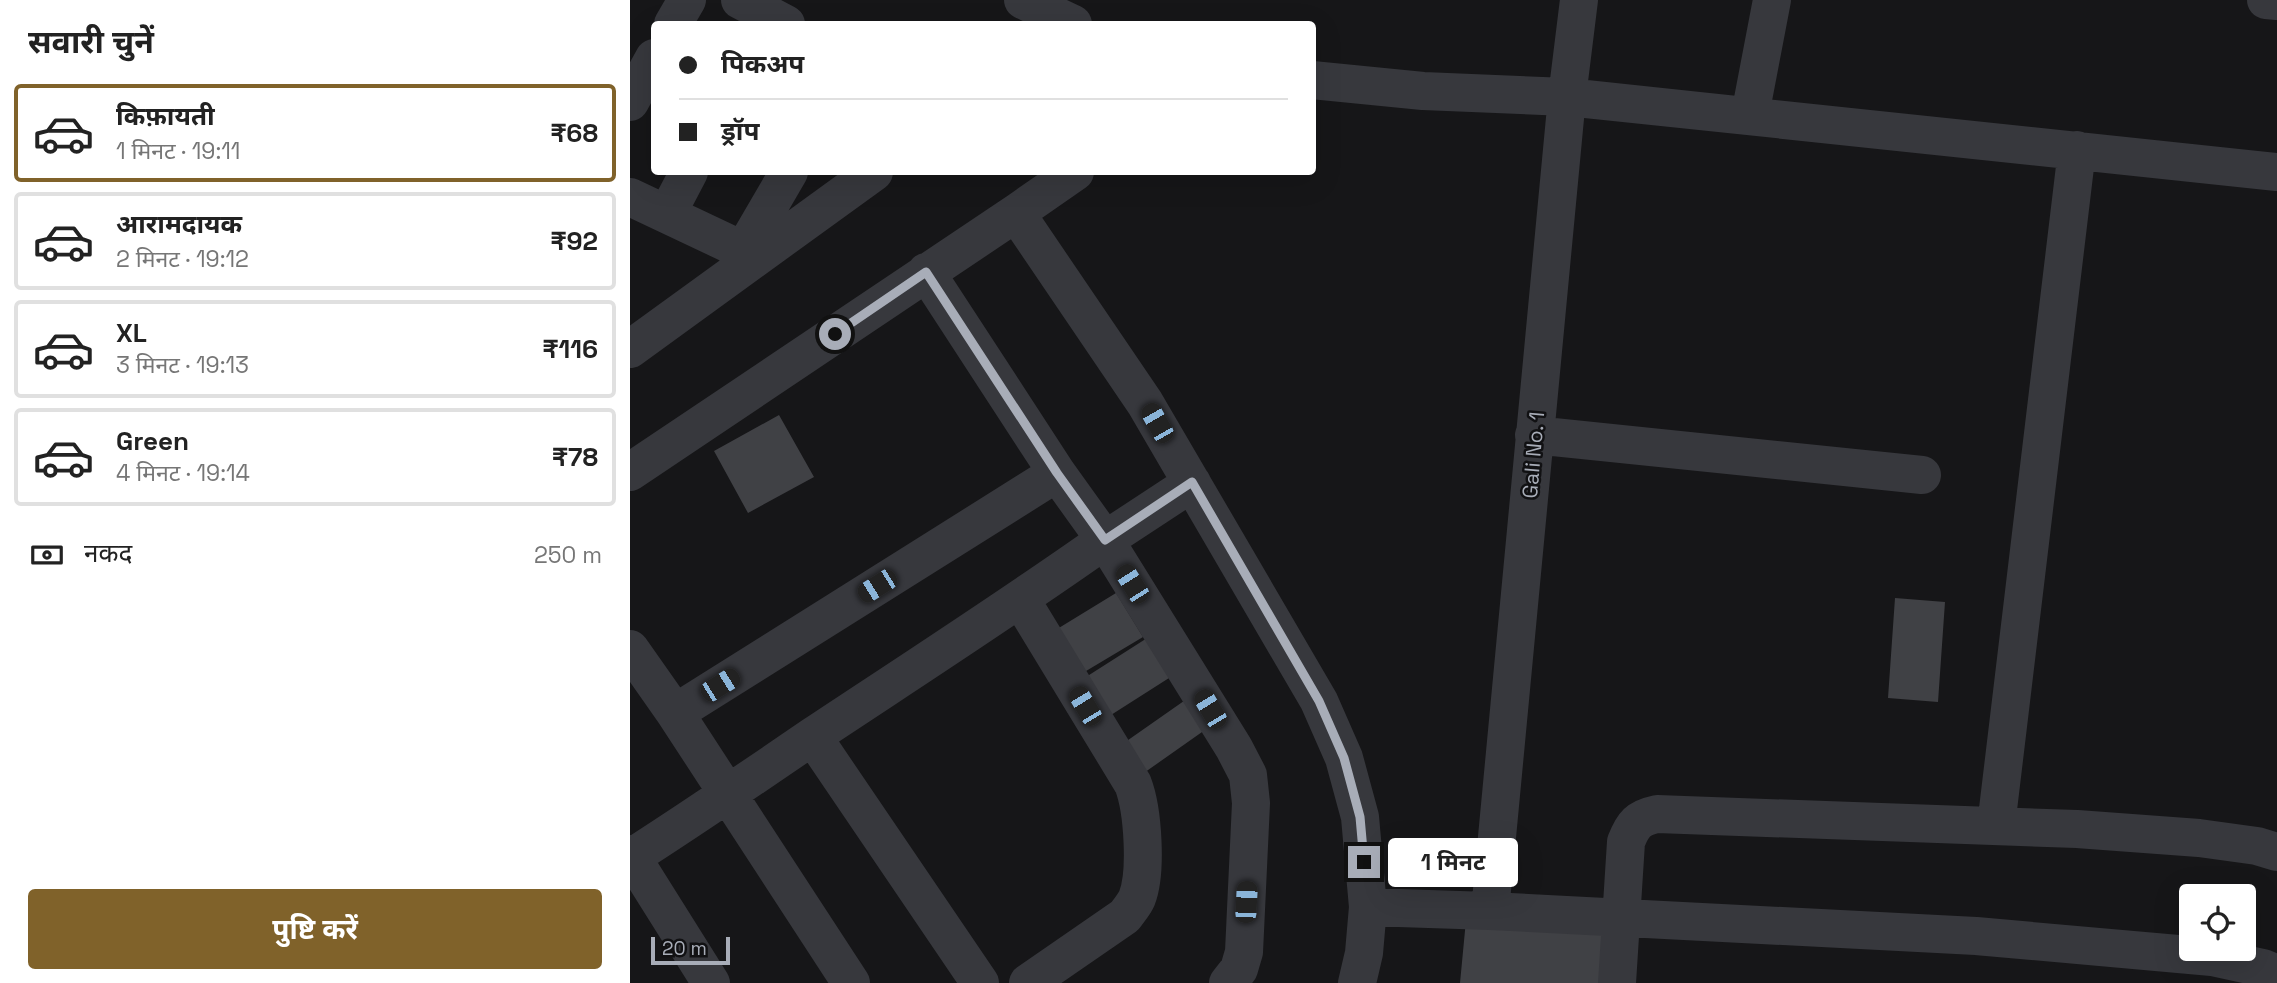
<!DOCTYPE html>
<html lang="hi">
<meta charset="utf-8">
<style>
body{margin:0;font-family:"Space Grotesk","Noto Sans Devanagari",sans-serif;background:#f2f2f2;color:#222;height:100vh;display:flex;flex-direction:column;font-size:26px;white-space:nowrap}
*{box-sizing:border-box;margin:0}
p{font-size:23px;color:#767676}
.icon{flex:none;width:38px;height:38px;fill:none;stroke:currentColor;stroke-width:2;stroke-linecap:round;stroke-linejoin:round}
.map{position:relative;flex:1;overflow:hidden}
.details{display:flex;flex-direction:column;background:#fff;width:630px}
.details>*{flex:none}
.top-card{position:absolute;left:21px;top:21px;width:665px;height:154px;border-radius:7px;box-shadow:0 7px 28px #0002;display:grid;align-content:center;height:154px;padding:0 28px;background:#fff}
.controls{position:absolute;left:1549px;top:884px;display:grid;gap:14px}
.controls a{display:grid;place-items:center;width:77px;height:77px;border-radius:7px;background:#fff;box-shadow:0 7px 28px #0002;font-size:35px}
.scale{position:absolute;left:21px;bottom:18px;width:79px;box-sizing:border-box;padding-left:7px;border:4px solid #a8adb8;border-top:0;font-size:19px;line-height:24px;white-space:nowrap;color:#a8adb8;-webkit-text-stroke:5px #111113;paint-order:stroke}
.end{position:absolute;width:32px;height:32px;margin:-16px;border:9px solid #a8adb8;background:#111;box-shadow:0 0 0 4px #111}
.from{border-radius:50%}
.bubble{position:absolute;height:49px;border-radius:7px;background:#fff;box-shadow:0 7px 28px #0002;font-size:23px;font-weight:700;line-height:49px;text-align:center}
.car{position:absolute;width:21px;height:42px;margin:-21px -10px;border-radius:9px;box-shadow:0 0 5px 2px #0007;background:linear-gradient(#222 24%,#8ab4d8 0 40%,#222 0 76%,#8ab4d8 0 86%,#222 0)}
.top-card b{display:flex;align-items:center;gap:24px;height:66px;font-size:26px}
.top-card b+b{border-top:2px solid #e0e0e0}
.top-card i{width:18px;height:18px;background:#222}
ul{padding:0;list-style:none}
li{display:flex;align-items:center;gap:21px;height:98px;margin:0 14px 10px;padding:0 14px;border:4px solid #e0e0e0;border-radius:7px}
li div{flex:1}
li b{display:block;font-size:26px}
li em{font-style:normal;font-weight:700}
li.on{border-color:#80622a}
li>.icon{width:63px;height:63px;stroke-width:1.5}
h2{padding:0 28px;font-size:32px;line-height:84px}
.pay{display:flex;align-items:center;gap:18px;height:77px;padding:0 28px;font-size:26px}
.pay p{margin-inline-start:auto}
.primary-button{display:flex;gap:14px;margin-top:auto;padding:14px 28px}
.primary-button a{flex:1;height:80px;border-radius:7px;background:#80622a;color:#fff;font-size:28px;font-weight:700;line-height:80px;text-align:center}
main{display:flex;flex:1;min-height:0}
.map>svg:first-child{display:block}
.building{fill:#404145}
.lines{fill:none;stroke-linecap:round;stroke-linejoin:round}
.minor{stroke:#37383d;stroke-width:38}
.route{stroke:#a8adb8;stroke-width:9}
.labels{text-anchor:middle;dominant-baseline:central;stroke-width:5;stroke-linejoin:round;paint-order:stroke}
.street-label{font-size:21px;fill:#a8adb8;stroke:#111113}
</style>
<main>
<section class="details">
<h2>सवारी चुनें</h2>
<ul>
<li class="on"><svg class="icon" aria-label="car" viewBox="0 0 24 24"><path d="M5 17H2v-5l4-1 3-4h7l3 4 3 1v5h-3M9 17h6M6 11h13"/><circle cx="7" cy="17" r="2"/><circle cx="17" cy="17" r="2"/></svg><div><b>किफ़ायती</b><p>1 मिनट · 19:11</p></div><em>₹68</em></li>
<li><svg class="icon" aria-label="car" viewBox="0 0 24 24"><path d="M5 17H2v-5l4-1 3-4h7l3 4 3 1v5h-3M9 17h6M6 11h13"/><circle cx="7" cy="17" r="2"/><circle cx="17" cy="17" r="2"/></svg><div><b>आरामदायक</b><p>2 मिनट · 19:12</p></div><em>₹92</em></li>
<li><svg class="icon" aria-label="car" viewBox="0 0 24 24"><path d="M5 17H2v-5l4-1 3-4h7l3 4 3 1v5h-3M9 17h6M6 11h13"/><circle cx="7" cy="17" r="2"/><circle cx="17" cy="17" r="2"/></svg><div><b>XL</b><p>3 मिनट · 19:13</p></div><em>₹116</em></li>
<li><svg class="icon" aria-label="car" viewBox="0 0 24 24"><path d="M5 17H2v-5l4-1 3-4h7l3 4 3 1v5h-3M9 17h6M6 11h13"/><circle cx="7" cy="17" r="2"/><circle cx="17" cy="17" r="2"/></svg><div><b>Green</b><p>4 मिनट · 19:14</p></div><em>₹78</em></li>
</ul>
<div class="pay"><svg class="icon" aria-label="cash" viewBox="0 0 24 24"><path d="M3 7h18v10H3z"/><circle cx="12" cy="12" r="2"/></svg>नकद<p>250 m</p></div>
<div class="primary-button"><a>पुष्टि करें</a></div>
</section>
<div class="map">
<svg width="1647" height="983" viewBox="0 0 1647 983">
<rect width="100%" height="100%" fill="#161618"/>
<path class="building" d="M 149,415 L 184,477 L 118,513 L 84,451 Z
M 486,593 L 513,637 L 446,677 L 419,634 Z
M 1265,598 L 1315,602 L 1308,702 L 1258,698 Z
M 525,633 L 550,671 L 470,722 L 445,684 Z
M 561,696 L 582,725 L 511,775 L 491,745 Z
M 836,920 L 982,928 L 978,983 L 830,983 Z"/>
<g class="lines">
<path class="minor" d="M 110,0 L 156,24
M 393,0 L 443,24
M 1636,0 L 1647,1
M 43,24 L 57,0
M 682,80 L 793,91 L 937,97 L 1647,172
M 0,102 L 24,58
M 1120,115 L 1142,0
M 445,172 L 386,213 L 515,403 L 689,701 L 714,758 L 730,817 L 738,907 L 734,953 L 727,983
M 0,197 L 127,257
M 37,214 L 59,172
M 113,251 L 159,172
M 296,272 L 427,473 L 475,540 L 562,483
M 0,349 L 244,172
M 904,435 L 1292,475
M 0,472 L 386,213
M 391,600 L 503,784 C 513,810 517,872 507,898 C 504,905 499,910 495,916 L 398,983
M 0,649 L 45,713 L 221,983
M 45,713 L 427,473
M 183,737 L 350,983
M 1366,826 L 1447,150
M 0,854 L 81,983
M 2,857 C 63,818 123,777 183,736 C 281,671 379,608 475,540 L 604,748 L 618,775 L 621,803 L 614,952 L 609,969 L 598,983
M 738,907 L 860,911 L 1346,936 L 1582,957 L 1633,968 L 1647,974
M 860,911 L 937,97 L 949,0
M 987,983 L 996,842 C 1003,824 1008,818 1027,814 L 1447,829 L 1569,838 L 1627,846 L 1647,852"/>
</g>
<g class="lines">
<path class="route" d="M 205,334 L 296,272 L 427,473 L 475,540 L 562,482 L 689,701 L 714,758 L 730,817 L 734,862"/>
</g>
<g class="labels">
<g class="street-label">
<text transform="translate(903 455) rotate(-85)">Gali No. 1</text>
</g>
</g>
</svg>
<div class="controls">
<a><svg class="icon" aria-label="locate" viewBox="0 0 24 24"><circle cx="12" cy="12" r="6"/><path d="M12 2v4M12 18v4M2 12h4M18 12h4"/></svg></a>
</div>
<div class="scale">20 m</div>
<i class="end from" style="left:205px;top:334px"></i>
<i class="end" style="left:734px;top:862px"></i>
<div class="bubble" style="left:758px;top:838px;width:130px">1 मिनट</div>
<i class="car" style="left:527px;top:423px;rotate:330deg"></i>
<i class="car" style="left:502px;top:584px;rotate:328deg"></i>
<i class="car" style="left:247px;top:586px;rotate:238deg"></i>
<i class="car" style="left:90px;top:685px;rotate:58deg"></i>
<i class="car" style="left:455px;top:706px;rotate:329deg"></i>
<i class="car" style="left:580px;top:709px;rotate:329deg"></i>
<i class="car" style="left:616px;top:902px;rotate:3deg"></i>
<div class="top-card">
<b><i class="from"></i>पिकअप</b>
<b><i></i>ड्रॉप</b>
</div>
</div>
</main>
